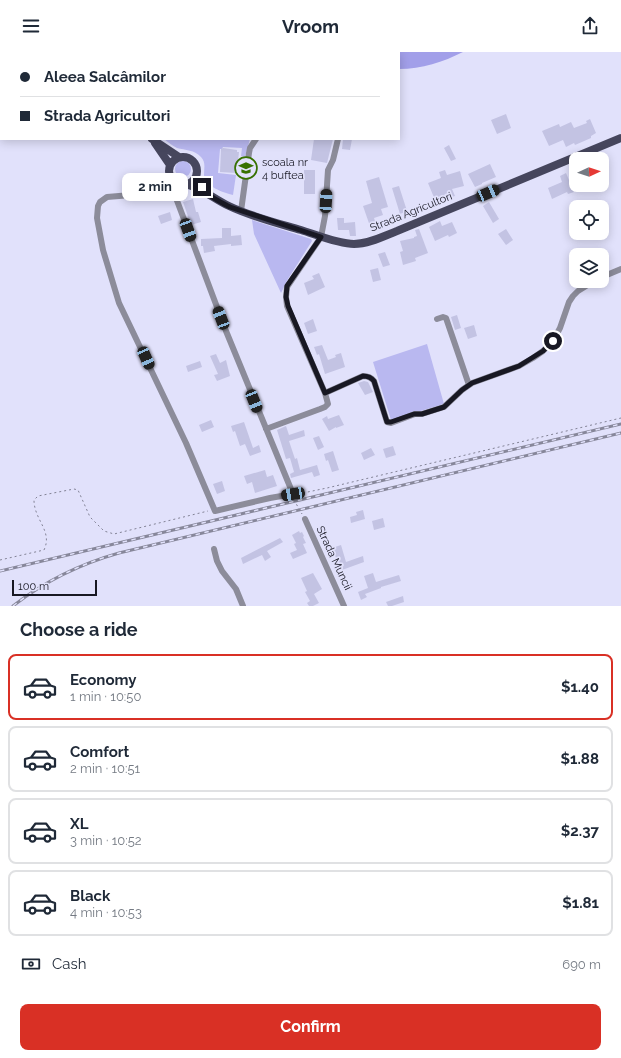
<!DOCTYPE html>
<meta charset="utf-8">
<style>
body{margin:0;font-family:Raleway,sans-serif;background:#f2f2f3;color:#1f2937;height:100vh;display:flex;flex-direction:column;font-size:15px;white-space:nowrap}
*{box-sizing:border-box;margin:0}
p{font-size:13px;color:#747a83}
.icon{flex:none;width:22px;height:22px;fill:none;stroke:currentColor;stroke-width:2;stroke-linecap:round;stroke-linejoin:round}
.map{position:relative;height:554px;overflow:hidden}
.details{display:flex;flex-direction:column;background:#fff;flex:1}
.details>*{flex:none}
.top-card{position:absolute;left:0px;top:0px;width:400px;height:88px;box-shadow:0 2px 10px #0003;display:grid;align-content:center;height:88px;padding:0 20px;background:#fff}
.needle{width:26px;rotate:87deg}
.tools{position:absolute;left:569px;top:100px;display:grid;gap:8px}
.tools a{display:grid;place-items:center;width:40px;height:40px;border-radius:8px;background:#fff;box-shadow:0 2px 10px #0003;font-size:20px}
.scale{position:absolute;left:12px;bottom:10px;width:85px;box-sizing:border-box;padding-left:4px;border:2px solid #181823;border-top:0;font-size:11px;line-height:14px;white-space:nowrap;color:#181823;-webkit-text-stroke:3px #e1e1fb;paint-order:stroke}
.end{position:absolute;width:18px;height:18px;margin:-9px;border:5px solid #181823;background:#fff;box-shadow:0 0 0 2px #fff}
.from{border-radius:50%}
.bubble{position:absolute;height:28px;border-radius:8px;background:#fff;box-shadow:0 2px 10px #0003;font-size:13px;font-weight:700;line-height:28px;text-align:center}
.car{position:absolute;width:12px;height:24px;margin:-12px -6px;border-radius:5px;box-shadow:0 0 3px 1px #0007;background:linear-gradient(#222 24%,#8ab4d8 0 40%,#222 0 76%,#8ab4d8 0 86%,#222 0)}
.top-card b{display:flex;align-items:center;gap:14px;height:38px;font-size:15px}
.top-card b+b{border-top:1px solid #e0e1e3}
.top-card i{width:10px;height:10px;background:#1f2937}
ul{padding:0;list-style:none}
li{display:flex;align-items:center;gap:12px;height:66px;margin:0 8px 6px;padding:0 12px;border:2px solid #e0e1e3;border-radius:8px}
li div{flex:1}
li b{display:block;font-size:15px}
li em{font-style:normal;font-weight:700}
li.on{border-color:#d93025}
li>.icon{width:36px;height:36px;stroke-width:1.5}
h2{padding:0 20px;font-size:18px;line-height:48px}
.pay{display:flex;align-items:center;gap:10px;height:44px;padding:0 20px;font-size:15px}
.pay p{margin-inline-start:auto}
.primary-button{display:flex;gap:8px;margin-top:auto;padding:8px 20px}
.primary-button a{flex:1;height:46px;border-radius:8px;background:#d93025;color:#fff;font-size:16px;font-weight:700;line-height:46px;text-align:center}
header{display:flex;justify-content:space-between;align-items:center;height:52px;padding:0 20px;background:#fff;font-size:18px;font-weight:700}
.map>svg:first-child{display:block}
.green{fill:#b9b8f0}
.water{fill:#a29fe9}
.building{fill:#c3c3e3}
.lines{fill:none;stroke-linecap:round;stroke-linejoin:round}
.path{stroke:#828295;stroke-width:1;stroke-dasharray:2 3;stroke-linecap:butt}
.minor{stroke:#8c8c9a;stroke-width:6}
.major{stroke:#46465d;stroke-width:8}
.rail-casing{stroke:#87879a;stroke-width:3}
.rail{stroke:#e1e1fb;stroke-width:1.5;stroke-dasharray:4.5;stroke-linecap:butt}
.route{stroke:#181823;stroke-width:5}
.labels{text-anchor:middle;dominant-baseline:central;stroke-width:3.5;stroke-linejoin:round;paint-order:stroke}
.poi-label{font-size:11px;fill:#181823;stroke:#e1e1fb;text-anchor:start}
.street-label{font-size:11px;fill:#181823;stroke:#e1e1fb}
</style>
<header><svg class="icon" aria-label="menu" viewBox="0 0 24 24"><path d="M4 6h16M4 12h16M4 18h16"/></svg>Vroom<svg class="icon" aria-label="share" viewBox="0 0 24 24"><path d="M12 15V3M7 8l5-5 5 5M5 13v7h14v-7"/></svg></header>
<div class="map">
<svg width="621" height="554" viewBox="0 0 621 554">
<rect width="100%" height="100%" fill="#e1e1fb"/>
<path class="green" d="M 164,87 L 250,87 L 245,105 L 241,104 L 242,96 L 223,95 L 222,97 L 220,97 L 218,121 L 236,123 L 233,143 C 224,141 204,134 204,123 C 204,116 206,110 201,105 C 195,98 185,98 177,96 C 173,94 168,90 164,87 Z
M175 117a8 8 0 1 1 16 0a8 8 0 1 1-16 0Z
M 252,168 L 311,187 L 312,189 L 288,227 L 281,241 L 254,182 Z
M 427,292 L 444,352 L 391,368 L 373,310 Z"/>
<path class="water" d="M 297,0 L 463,0 C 443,10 422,17 399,17 L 399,1 Z"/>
<path class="building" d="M 506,62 L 511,76 L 497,82 L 491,68 Z
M 590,67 L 596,81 L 591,84 L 591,86 L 575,93 L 574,91 L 566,95 L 563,88 L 549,94 L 542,79 L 559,72 L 560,75 L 571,70 L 574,76 L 587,71 L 586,69 Z
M 314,87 L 333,87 L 327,111 L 311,108 Z
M 343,87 L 352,87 L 350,98 L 342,97 Z
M 449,93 L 456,107 L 451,109 L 444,96 Z
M 223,96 L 237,98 L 237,100 L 239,100 L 237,119 L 236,119 L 236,121 L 220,120 L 221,97 Z
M 490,112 L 496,125 L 482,131 L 482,132 L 475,135 L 468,122 Z
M 304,118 L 315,118 L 315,142 L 304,142 Z
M 445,118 L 447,123 L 460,119 L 464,134 L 452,137 L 455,144 L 448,146 L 447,143 L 435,148 L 428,131 L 441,126 L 439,120 Z
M 566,121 L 574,140 L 568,142 L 567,140 L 552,147 L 548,136 L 562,130 L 560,124 Z
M 379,125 L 388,155 L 381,157 L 383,163 L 374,166 L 377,175 L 371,177 L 363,154 L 372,151 L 366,129 Z
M 399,134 L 407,159 L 400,162 L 392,136 Z
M 193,147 L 196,160 L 198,160 L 201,170 L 191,173 L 183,150 Z
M 489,150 L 499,167 L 493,171 L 483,154 Z
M 170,160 L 172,168 L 161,172 L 158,164 Z
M 337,166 L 344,166 L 344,171 L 355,170 L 356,184 L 350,184 L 349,178 L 338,178 Z
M 440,169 L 442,174 L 452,170 L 457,181 L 449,185 L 448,183 L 435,189 L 429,175 Z
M 222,176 L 231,176 L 231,184 L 241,183 L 242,193 L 231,194 L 231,192 L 214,194 L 215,199 L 204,201 L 203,194 L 201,194 L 201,187 L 222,186 Z
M 419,177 L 428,201 L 415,206 L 416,209 L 403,213 L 400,200 L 403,199 L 400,189 L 414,186 L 414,185 L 417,184 L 415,178 Z
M 506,177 L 513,188 L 506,193 L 498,182 Z
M 385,200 L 390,213 L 383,215 L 378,202 Z
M 378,216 L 381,228 L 373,230 L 370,218 Z
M 319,221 L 325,235 L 308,243 L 304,231 L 314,227 L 312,224 Z
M 457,263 L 461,276 L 455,278 L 451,265 Z
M 313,267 L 317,279 L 308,282 L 304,271 Z
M 474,273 L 477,284 L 468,287 L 464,276 Z
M 322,293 L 328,308 L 336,305 L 335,303 L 341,301 L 345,315 L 325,322 L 319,302 L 317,303 L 314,295 Z
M 216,302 L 220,311 L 226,308 L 230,324 L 217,329 L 214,323 L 218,322 L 210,304 Z
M 200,309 L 202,315 L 188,320 L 186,314 Z
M 364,329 L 368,330 L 373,340 L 365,343 L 358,331 Z
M 339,363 L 344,373 L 336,376 L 336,375 L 329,379 L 322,367 L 327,364 L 328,367 Z
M 211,368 L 214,375 L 202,380 L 199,373 Z
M 244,370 L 253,396 L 259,393 L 261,400 L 250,404 L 245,392 L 240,394 L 235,379 L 233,380 L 231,374 Z
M 286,374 L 289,383 L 304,378 L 305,384 L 289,389 L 295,407 L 297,406 L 300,418 L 317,413 L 320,423 L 314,425 L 312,420 L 291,426 L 290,422 L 294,420 L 290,406 L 286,407 L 277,378 Z
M 319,384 L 324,395 L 318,398 L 313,386 Z
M 393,394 L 396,403 L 386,406 L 383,397 Z
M 371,396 L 375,403 L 364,408 L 361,401 Z
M 333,399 L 339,418 L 332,420 L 328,408 L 326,409 L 324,402 Z
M 265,418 L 267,425 L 273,423 L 277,434 L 255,441 L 252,430 L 247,432 L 244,424 Z
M 222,429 L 225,439 L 217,442 L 213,432 Z
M 363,458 L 365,467 L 351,471 L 350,465 L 357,463 L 356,460 Z
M 383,466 L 385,475 L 374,478 L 372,469 Z
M 299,479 L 300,481 L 302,480 L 304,484 L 303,485 L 306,491 L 303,492 L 307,501 L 293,507 L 290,501 L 297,498 L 294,492 L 296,491 L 292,483 Z
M 280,486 L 283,490 L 267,499 L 271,505 L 265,509 L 262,503 L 243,512 L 241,506 Z
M 341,493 L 346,510 L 363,504 L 364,510 L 342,518 L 340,511 L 338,511 L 332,496 Z
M 313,521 L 322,537 L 314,542 L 319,551 L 313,554 L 309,554 L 307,551 L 310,549 L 305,540 L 307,539 L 301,526 Z
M 373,521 L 376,530 L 399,523 L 401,529 L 381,535 L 381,536 L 365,542 L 367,545 L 361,548 L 358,540 L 368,536 L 364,524 Z
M 403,544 L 404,550 L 392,554 L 388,554 L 386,550 Z"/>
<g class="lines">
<path class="path" d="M 298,442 L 327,436 L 621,366
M 294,448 L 302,462
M 0,508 L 44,498 C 53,479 34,468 34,448 L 38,444 L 74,437 L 78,438 L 90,465 L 104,479 L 114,482 L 208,459"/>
<path class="minor" d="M 11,1 L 12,1
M 36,1 L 37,0
M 163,138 L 143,142 L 107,145 L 100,150 L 98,154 L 97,166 L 103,198 L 119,251 L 186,391 L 215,459 L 270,446 L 293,442 L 226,279 L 176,146 L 173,138 L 173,128
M 176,145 L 179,136 L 182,132
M 241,159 L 249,101 L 250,96 L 256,87
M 602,225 L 621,217
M 437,267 L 443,265 L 446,266 L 469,333
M 325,341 L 363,324 C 368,324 371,325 374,329 L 387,370 L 391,371 L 415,362 L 422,362 L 444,355 L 462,338 L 472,331 L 519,314 L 533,306 L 543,299 L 553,289 L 560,276 L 569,250 L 573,244 L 578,239 L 594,229
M 266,377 L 320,357 L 325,355 L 328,352 L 325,341 L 287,254 L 286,245 L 287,235 L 321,185 L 325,164 L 328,118 L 333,108 L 338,87
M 305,467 L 344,554
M 214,497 L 217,509 L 222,519 L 236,537 L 243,554"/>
<path class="major" d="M 97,0 L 98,1
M 152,87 L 179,105
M 155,91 L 170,113
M169 119a14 14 0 1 1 28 0a14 14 0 1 1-28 0Z
M 186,132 C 202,136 214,147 229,154 C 252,165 277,171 301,178 C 317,183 338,192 354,192 C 369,192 384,184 397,179 L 621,86"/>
<g class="rail-casing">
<path id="rail" d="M 0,519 L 621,372
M 13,554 C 45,529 80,512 119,501 L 621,381"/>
</g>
<use href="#rail" class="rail"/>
</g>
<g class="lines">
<path class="route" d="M 202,135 C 209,145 219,149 230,155 L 321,185 L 287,234 L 286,245 L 288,254 L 325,341 L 363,324 C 368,324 371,325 374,329 L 387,370 L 391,370 L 414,362 L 422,362 L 444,355 L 462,338 L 472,331 L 519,314 L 543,299 L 553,289"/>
</g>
<defs>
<g id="school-ring" transform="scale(1.15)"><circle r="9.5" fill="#e1e1fb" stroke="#377101" stroke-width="1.5"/><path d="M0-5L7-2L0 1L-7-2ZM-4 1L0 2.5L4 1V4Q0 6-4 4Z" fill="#377101"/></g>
</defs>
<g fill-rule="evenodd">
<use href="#school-ring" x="246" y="116"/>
</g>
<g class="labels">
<g class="poi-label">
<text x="262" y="110">scoala nr<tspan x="262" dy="13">4 buftea</tspan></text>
</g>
<g class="street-label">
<text transform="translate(411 160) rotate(-22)">Strada Agricultori</text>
<text transform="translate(334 506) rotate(65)">Strada Muncii</text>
</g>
</g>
</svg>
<div class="tools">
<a><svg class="needle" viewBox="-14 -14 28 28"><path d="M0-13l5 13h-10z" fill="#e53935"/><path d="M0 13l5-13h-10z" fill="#747a83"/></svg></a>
<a><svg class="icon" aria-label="locate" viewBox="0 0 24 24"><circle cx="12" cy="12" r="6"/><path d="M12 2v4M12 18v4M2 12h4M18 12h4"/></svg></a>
<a><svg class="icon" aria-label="layers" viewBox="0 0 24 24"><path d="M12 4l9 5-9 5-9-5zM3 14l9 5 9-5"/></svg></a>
</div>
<div class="scale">100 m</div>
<i class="end from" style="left:553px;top:289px"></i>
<i class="end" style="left:202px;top:135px"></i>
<div class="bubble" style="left:122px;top:121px;width:66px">2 min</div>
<i class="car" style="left:488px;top:141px;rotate:67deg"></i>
<i class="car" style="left:326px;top:149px;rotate:3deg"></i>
<i class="car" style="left:188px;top:178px;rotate:160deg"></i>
<i class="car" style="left:221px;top:266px;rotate:339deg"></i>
<i class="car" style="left:146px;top:306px;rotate:156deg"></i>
<i class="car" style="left:254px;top:349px;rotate:158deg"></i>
<i class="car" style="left:293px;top:442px;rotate:261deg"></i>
<div class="top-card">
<b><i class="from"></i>Aleea Salcâmilor</b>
<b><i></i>Strada Agricultori</b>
</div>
</div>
<section class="details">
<h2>Choose a ride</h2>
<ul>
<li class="on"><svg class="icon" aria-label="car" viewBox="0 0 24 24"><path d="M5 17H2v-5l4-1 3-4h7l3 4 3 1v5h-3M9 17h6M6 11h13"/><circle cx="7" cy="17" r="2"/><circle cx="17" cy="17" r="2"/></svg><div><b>Economy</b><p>1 min · 10:50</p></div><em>$1.40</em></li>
<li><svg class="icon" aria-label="car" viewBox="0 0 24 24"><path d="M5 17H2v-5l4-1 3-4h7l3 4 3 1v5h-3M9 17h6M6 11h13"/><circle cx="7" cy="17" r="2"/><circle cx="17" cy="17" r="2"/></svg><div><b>Comfort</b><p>2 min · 10:51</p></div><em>$1.88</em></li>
<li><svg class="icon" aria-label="car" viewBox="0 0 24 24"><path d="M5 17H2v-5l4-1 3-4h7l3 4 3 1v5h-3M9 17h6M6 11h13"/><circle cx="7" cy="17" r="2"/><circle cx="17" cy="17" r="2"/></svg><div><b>XL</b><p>3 min · 10:52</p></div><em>$2.37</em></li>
<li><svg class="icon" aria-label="car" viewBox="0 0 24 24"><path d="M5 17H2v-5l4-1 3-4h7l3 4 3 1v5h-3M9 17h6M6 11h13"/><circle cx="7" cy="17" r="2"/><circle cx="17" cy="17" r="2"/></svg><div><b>Black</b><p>4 min · 10:53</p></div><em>$1.81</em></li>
</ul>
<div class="pay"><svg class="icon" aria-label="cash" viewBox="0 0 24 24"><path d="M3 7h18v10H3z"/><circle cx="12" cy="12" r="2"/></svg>Cash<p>690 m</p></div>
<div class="primary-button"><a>Confirm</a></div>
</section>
